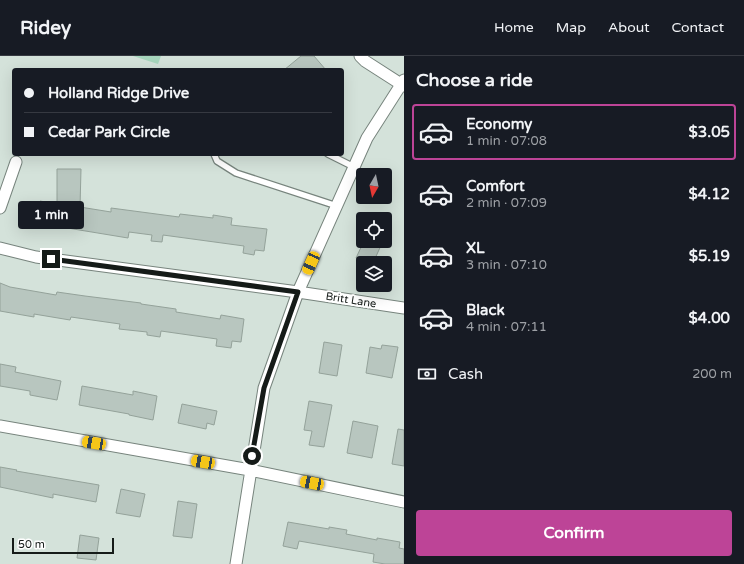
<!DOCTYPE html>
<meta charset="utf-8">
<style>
body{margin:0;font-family:"Varela Round",sans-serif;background:#20242c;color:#f1f3f6;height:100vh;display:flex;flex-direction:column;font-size:15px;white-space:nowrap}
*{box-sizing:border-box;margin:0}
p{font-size:13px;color:#9ea1a6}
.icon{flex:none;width:22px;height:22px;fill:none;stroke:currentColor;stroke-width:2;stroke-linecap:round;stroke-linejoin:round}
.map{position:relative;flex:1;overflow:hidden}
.drawer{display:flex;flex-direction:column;background:#171b24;width:340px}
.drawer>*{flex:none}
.guide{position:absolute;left:12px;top:12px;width:332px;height:88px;border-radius:4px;box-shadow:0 4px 16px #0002;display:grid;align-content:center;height:88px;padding:0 12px;background:#171b24}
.needle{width:26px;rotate:189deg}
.controls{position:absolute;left:356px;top:112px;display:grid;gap:8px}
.controls a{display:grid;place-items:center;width:36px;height:36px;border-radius:4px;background:#171b24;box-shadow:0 4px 16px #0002;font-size:20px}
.scale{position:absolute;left:12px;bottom:10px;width:102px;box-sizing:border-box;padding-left:4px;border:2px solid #151b18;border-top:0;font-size:11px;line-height:14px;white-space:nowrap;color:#151b18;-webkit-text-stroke:3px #fff;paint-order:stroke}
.end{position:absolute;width:18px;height:18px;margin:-9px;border:5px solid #151b18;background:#fff;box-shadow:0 0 0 2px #fff}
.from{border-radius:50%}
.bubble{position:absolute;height:28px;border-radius:4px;background:#171b24;box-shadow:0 4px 16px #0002;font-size:13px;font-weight:700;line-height:28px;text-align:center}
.car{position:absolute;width:12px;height:24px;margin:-12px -6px;border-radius:5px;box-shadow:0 0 3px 1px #0007;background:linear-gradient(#f5c518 24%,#345 0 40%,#f5c518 0 76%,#345 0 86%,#f5c518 0)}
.guide b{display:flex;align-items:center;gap:14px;height:38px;font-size:15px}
.guide b+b{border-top:1px solid #363941}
.guide i{width:10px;height:10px;background:#f1f3f6}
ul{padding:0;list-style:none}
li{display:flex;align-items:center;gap:12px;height:56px;margin:0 8px 6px;padding:0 4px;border:2px solid transparent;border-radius:4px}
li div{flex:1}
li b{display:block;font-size:15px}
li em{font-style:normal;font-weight:700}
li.selected{border-color:#bd4497}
li>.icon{width:36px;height:36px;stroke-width:1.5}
h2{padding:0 12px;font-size:18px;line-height:48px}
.pay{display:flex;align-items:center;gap:10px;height:44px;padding:0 12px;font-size:15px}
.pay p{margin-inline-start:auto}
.primary-button{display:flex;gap:8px;margin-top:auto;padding:8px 12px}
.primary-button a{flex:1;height:46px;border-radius:4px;background:#bd4497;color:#fff;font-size:16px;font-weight:700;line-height:46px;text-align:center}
header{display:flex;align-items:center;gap:24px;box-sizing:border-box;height:56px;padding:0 20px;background:#171b24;border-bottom:1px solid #363941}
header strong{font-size:19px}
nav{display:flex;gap:22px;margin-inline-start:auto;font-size:14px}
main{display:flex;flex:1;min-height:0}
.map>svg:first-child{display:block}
.green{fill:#a7d6bd}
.building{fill:#b8c6bf;stroke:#94a29a}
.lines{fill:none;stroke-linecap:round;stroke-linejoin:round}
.service-casing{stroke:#77847d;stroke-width:8}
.minor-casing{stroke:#77847d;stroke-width:13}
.service{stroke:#fff;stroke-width:5.5}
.minor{stroke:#fff;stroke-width:11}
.route{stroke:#151b18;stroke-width:5}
.labels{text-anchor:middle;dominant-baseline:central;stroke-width:4;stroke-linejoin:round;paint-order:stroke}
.street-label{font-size:11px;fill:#151b18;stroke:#fff}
</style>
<header>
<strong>Ridey</strong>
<nav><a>Home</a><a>Map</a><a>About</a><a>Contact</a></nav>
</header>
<main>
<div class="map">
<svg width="404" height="508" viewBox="0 0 404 508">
<rect width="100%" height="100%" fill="#d4e2da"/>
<path class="green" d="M 133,0 L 161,0 L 158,8 Z"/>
<path class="building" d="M 301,0 L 314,0 L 326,14 L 284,14 Z
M 57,113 L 81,113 L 80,151 L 111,156 L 111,152 L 179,161 L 180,158 L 213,162 L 213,159 L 232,162 L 231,169 L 267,173 L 264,195 L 255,194 L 254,199 L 243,197 L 244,190 L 163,179 L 162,186 L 151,185 L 152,179 L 129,176 L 128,182 L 37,167 L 40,145 L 57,148 Z
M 364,185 L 383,185 L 373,207 L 368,207 L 356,202 Z
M 0,227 L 10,231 L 56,239 L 57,236 L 85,240 L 141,247 L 141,248 L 176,253 L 176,256 L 220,263 L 221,259 L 244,263 L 241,286 L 232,285 L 231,292 L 216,290 L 217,283 L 161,275 L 160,281 L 147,279 L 147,276 L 119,273 L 120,268 L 71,261 L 70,264 L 34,258 L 34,261 L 0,255 Z
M 324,286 L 342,289 L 337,320 L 319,317 Z
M 382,289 L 398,291 L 392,322 L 366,317 L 370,291 L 381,293 Z
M 0,308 L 16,311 L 15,316 L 61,325 L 57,344 L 30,339 L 30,335 L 0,330 Z
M 82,330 L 133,339 L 133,335 L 157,340 L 153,364 L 129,359 L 129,358 L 79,349 Z
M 309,345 L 332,349 L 324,391 L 309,389 L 312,375 L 304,374 Z
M 182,348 L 217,355 L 214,369 L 207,367 L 206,373 L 178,367 Z
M 353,365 L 378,370 L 372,402 L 347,397 Z
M 398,373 L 404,374 L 404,410 L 392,408 Z
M 0,411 L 17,414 L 16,415 L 99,429 L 96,446 L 53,438 L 53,442 L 0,431 Z
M 121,433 L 145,438 L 140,461 L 116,457 Z
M 178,445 L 197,448 L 192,482 L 173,480 Z
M 288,466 L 329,473 L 329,471 L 347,474 L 346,478 L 377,484 L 377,482 L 400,486 L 399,492 L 404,493 L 404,508 L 385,508 L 373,506 L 374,498 L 299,485 L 297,493 L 283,490 Z
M 80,479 L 99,482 L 96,504 L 77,502 Z"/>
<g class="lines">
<g class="service-casing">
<path id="service" d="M 214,98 L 217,105 L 236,117 L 337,150
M 328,98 L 354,111"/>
</g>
<g class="minor-casing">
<path id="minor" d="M 360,0 L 365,5 L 404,30
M 0,152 L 16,106
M 0,192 L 36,201 L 298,236 L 404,252
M 0,370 L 250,414 L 404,446
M 236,508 L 264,332 L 298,236 L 367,82 L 404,24"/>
</g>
<use href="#service" class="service"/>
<use href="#minor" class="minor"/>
</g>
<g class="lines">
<path class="route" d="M 51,203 L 298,236 L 264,332 L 252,400"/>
</g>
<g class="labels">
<g class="street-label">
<text transform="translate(351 244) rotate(9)">Britt Lane</text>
</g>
</g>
</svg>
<div class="controls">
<a><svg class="needle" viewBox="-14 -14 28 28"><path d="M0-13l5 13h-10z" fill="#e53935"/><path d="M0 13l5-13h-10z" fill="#9ea1a6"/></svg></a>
<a><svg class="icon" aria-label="locate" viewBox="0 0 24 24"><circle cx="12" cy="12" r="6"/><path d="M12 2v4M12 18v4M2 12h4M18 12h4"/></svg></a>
<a><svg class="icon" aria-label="layers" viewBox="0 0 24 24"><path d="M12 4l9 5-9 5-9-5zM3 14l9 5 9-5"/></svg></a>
</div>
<div class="scale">50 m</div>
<i class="end from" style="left:252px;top:400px"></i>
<i class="end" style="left:51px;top:203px"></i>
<div class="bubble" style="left:18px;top:145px;width:66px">1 min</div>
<i class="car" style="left:311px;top:207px;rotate:204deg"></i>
<i class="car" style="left:94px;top:387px;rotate:280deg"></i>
<i class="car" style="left:203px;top:406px;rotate:280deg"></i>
<i class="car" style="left:312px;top:427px;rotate:281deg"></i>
<div class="guide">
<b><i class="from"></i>Holland Ridge Drive</b>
<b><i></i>Cedar Park Circle</b>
</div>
</div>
<section class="drawer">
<h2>Choose a ride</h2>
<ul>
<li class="selected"><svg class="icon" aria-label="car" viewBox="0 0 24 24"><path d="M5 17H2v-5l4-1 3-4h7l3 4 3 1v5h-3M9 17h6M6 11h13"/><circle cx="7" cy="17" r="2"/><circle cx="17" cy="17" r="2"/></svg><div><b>Economy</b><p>1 min · 07:08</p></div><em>$3.05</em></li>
<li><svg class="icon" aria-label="car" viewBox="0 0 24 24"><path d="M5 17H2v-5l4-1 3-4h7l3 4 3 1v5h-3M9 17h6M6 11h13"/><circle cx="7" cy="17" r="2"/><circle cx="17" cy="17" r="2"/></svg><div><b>Comfort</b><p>2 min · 07:09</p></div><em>$4.12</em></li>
<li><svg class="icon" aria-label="car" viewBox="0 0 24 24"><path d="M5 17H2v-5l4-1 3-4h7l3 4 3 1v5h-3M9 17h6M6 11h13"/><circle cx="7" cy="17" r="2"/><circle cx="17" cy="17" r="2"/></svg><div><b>XL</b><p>3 min · 07:10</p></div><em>$5.19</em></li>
<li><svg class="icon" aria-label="car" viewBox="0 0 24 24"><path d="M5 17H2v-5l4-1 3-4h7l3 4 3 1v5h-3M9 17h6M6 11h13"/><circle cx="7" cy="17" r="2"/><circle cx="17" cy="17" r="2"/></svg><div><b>Black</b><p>4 min · 07:11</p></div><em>$4.00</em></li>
</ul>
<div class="pay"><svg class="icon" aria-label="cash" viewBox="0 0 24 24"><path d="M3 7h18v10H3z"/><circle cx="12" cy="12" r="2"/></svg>Cash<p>200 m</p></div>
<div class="primary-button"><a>Confirm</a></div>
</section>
</main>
